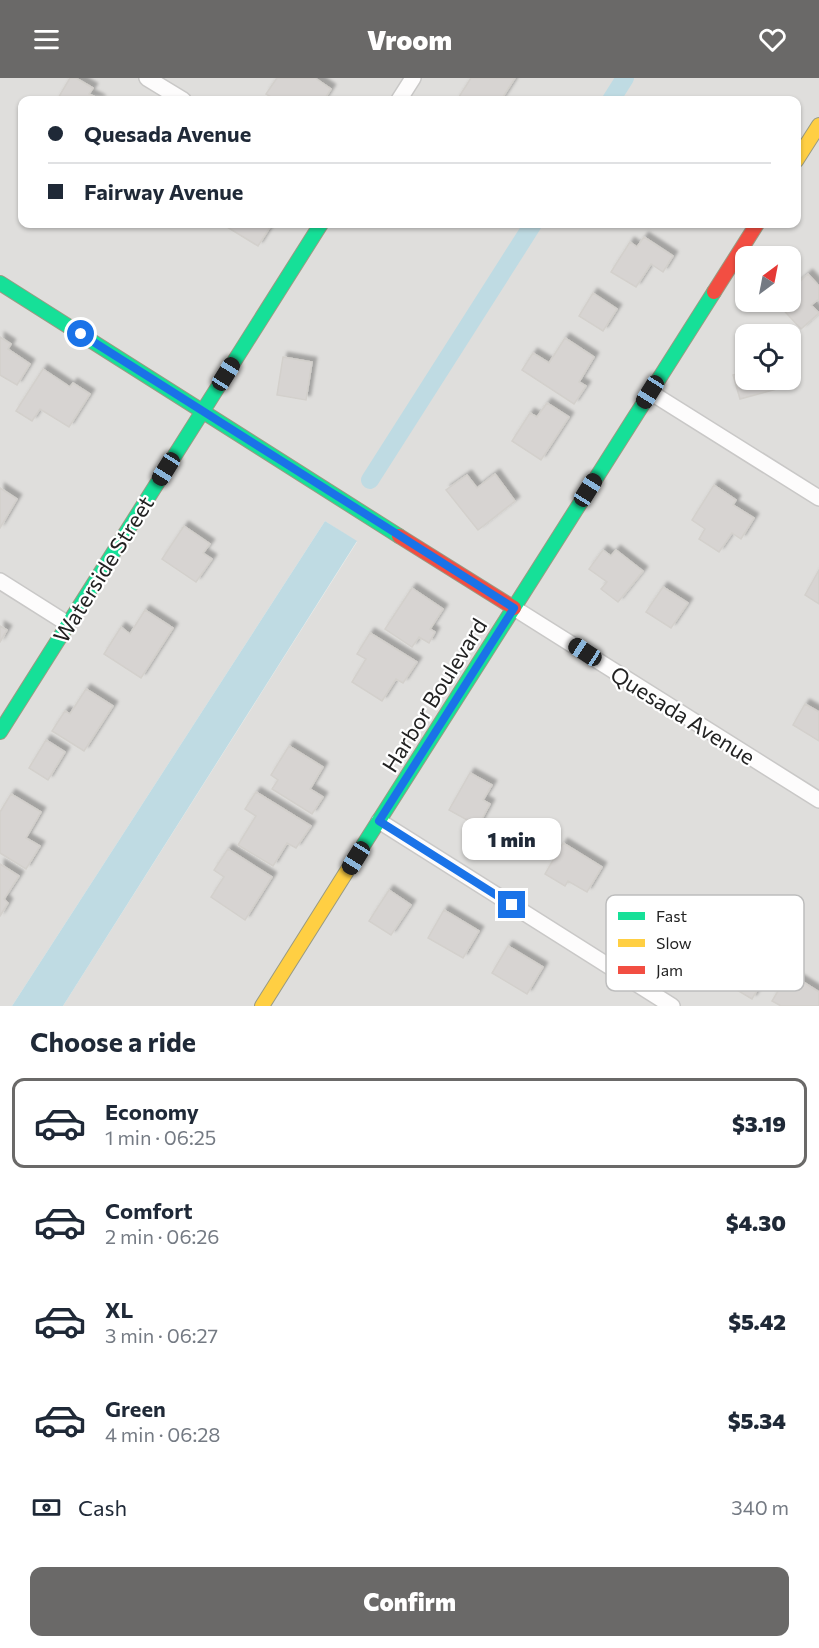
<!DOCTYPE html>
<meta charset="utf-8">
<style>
body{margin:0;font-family:Commissioner,sans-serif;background:#f6f6f7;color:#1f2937;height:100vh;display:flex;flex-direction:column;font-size:22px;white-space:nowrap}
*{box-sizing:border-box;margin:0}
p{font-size:20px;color:#747a83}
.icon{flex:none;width:33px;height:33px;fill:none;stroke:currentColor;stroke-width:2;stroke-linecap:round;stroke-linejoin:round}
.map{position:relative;height:928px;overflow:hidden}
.panel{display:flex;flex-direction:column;background:#fff;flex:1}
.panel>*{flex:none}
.top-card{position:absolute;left:18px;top:18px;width:783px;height:132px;border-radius:12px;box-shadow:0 2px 4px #0004;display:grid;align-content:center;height:132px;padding:0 30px;background:#fff}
.needle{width:39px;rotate:32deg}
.fabs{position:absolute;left:735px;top:168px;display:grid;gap:12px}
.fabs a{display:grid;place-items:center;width:66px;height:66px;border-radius:12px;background:#fff;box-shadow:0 2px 4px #0004;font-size:30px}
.end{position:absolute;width:27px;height:27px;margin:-14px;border:8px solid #1a73e8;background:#fff;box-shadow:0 0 0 3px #fff}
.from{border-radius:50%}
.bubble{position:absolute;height:42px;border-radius:12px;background:#fff;box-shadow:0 2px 4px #0004;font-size:20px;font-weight:800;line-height:42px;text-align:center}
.car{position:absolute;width:18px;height:36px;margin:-18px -9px;border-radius:8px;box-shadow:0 0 4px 2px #0007;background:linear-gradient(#222 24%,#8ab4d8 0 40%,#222 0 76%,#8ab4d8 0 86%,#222 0)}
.top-card b{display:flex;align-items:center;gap:21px;height:57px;font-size:22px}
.top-card b+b{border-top:2px solid #e0e1e3}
.top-card i{width:15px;height:15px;background:#1f2937}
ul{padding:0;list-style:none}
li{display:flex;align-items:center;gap:18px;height:90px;margin:0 12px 9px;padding:0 18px;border:3px solid transparent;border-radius:12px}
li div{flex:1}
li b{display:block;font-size:22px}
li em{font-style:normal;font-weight:800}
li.on{border-color:#6a6968}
li>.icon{width:54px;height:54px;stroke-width:1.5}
h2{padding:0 30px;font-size:27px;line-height:72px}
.pay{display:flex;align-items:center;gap:15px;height:66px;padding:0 30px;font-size:22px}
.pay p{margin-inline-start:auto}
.action{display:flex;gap:12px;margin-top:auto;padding:12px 30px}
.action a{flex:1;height:69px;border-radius:12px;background:#6a6968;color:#fff;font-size:24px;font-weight:800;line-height:69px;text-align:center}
header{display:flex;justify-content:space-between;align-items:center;height:78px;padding:0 30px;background:#6a6968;color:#fff;font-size:27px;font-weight:800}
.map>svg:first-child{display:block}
.residential{fill:#dfdedc;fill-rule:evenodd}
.water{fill:#bfdbe3}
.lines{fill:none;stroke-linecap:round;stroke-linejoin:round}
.canal{stroke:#bfdbe3;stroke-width:18}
.building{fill:#d7d4d2;stroke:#d3d0cc;stroke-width:1.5;filter:url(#shadow)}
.street-casing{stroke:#c9c8c7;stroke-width:18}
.fast-casing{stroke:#999a82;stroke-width:16}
.slow-casing{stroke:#999a82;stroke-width:16}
.jam-casing{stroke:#999a82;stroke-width:16}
.street{stroke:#fdfcfc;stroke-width:15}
.fast{stroke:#16e098;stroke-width:14}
.slow{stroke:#ffcf43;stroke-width:14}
.jam{stroke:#f24e42;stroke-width:14}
.route{stroke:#1a73e8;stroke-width:8}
.labels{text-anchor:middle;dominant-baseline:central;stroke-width:4.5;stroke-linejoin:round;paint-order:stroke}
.street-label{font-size:22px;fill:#222;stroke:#fff}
.key{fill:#fff;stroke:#bdbdbd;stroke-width:1.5}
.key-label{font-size:16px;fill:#222}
</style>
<header><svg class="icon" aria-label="menu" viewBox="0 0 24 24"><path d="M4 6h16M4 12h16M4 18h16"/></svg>Vroom<svg class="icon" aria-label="heart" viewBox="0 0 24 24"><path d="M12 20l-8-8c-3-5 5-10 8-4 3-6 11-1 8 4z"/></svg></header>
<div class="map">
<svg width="819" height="928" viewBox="0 0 819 928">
<defs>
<filter id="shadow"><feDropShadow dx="4.5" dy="-4.5" stdDeviation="1.5" flood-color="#0004"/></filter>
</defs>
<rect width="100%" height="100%" fill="#f0eeeb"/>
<path class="residential" d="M 0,0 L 819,0 L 819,928 L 63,928 L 357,464 L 325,443 L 12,928 L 0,928 ZM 22,22 L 796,22 L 796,146 L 22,146 ZM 746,178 L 790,178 L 790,224 L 746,224 ZM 746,256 L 790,256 L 790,302 L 746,302 Z"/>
<path class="water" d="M 325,443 L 357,463 L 63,928 L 12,928 Z"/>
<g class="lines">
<path class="canal" d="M 611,22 L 625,0
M 370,402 L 533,146"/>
</g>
<path class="building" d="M 70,0 L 76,0 L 93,10 L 89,16 L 101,22 L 57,22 Z
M 277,0 L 315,0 L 331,11 L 324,22 L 276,22 L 266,16 Z
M 471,0 L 515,0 L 501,22 L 457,22 Z
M 222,146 L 272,146 L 258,168 Z
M 644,159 L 673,178 L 663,194 L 651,186 L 636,209 L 611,194 L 630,164 L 637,169 Z
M 808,196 L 819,208 L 819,221 L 811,227 L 819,235 L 801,251 L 776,224 L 790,224 L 790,207 L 793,210 Z
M 593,215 L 617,231 L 603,253 L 579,238 Z
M 0,259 L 11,266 L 8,271 L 30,286 L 17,307 L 0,297 Z
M 565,260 L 594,279 L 579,304 L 586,308 L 574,326 L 522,292 L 533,275 L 549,285 Z
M 746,269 L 746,302 L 786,302 L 788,308 L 740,321 L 733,297 L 743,294 L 736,271 Z
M 283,279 L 312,284 L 306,322 L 277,317 Z
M 43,291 L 70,309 L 73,305 L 90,316 L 69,349 L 40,331 L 32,343 L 16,333 Z
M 547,325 L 569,339 L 541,382 L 512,363 L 530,335 L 537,339 Z
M 495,396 L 515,423 L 478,452 L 446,412 L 467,397 L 477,410 Z
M 714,407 L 736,422 L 733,427 L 754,440 L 741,461 L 732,455 L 719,474 L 699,461 L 705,451 L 692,442 Z
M 0,410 L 17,421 L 0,450 Z
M 184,448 L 210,466 L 203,475 L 212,481 L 196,504 L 162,481 Z
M 603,472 L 611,478 L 616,472 L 643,493 L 618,524 L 601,511 L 607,504 L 589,491 Z
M 819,492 L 819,526 L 805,517 Z
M 663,509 L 688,525 L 671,550 L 646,534 Z
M 412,510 L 443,531 L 430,551 L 435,554 L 429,565 L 419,559 L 412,569 L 385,551 Z
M 145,532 L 173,550 L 141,600 L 104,576 L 121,549 L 130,556 Z
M 0,548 L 7,552 L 0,564 Z
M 370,555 L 417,584 L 403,605 L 396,601 L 382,623 L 352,604 L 366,581 L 357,576 Z
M 86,611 L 113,628 L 84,673 L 52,653 L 65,633 L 70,636 Z
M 805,626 L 819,634 L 819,663 L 793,647 Z
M 46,662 L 65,674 L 48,702 L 29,690 Z
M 289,668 L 323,689 L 310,711 L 323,719 L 312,736 L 272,711 L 278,702 L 271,697 Z
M 470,695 L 492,707 L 483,722 L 490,726 L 478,748 L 449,732 Z
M 256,714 L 311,748 L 296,770 L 287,765 L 273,788 L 238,767 L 256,738 L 245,731 Z
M 11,716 L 41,734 L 26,760 L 40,768 L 26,791 L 0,775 L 0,734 Z
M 563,765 L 602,789 L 587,814 L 568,803 L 565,808 L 545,796 Z
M 228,771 L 272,799 L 245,842 L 211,819 L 224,799 L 214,792 Z
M 0,786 L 19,798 L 4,821 L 8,825 L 0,838 Z
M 389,812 L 411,827 L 391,857 L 369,843 Z
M 444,832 L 479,853 L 463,880 L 428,860 Z
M 508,868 L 543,889 L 527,916 L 492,895 Z
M 726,876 L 742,885 L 748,876 L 770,889 L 752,921 L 713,898 Z
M 789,895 L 819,914 L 819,928 L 781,928 L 772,923 Z"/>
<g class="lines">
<g class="street-casing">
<path id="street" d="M 147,0 L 183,22
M 399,22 L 413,0
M 650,314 L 819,420
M 0,503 L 68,546
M 514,530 L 819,722
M 379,743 L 672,928"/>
</g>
<g class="fast-casing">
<path id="fast" d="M 0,205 L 399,458
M 0,654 L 321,146
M 359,774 L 714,214"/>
</g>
<g class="slow-casing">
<path id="slow" d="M 796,83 L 819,47
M 262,928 L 359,774"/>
</g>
<g class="jam-casing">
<path id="jam" d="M 714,214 L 757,146
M 399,458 L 514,530"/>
</g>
<use href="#street" class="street"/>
<use href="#fast" class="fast"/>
<use href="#slow" class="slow"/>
<use href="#jam" class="jam"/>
</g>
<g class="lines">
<path class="route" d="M 81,256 L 514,530 L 379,743 L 512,827"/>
</g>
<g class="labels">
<g class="street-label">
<text transform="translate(103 491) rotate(-58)">Waterside Street</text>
<text transform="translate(434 617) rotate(-58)">Harbor Boulevard</text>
<text transform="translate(683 637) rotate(32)">Quesada Avenue</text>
</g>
</g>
<rect x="606" y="817" width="198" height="96" rx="9" class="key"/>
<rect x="618" y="834" width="27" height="8" fill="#16e098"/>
<rect x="618" y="861" width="27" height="8" fill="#ffcf43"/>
<rect x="618" y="888" width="27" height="8" fill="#f24e42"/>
<g class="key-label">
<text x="656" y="844">Fast</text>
<text x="656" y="871">Slow</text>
<text x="656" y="898">Jam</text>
</g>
</svg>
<div class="fabs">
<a><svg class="needle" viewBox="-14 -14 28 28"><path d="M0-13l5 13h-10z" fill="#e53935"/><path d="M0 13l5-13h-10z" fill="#747a83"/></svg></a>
<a><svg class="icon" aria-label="locate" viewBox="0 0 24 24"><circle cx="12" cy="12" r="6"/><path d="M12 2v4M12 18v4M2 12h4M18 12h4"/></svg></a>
</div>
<i class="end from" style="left:81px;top:256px"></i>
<i class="end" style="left:512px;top:827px"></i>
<div class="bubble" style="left:462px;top:740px;width:99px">1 min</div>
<i class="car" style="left:226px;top:296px;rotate:32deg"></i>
<i class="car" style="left:650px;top:314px;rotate:212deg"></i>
<i class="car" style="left:166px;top:391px;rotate:212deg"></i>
<i class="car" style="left:588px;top:412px;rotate:32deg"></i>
<i class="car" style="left:585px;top:574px;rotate:303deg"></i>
<i class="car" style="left:356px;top:780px;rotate:212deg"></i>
<div class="top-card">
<b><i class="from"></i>Quesada Avenue</b>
<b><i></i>Fairway Avenue</b>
</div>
</div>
<section class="panel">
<h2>Choose a ride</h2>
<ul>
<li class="on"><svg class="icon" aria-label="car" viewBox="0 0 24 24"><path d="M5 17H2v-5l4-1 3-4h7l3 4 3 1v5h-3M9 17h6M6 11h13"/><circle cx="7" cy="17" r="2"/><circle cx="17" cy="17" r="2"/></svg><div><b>Economy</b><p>1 min · 06:25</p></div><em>$3.19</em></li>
<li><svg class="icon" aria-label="car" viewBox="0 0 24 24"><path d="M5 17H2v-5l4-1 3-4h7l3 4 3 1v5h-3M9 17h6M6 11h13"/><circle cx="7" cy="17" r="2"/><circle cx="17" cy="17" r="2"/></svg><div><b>Comfort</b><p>2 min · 06:26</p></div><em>$4.30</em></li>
<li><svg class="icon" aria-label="car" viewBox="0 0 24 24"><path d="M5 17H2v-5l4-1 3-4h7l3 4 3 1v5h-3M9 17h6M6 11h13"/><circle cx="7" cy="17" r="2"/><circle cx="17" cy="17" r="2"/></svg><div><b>XL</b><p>3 min · 06:27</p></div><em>$5.42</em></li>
<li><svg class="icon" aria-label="car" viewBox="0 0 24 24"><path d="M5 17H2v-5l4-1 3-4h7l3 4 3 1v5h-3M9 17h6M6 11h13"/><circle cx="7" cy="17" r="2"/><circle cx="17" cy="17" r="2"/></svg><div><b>Green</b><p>4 min · 06:28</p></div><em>$5.34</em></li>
</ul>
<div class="pay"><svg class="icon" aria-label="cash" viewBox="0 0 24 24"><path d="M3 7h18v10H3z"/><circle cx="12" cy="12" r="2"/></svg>Cash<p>340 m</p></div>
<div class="action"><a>Confirm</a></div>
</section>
